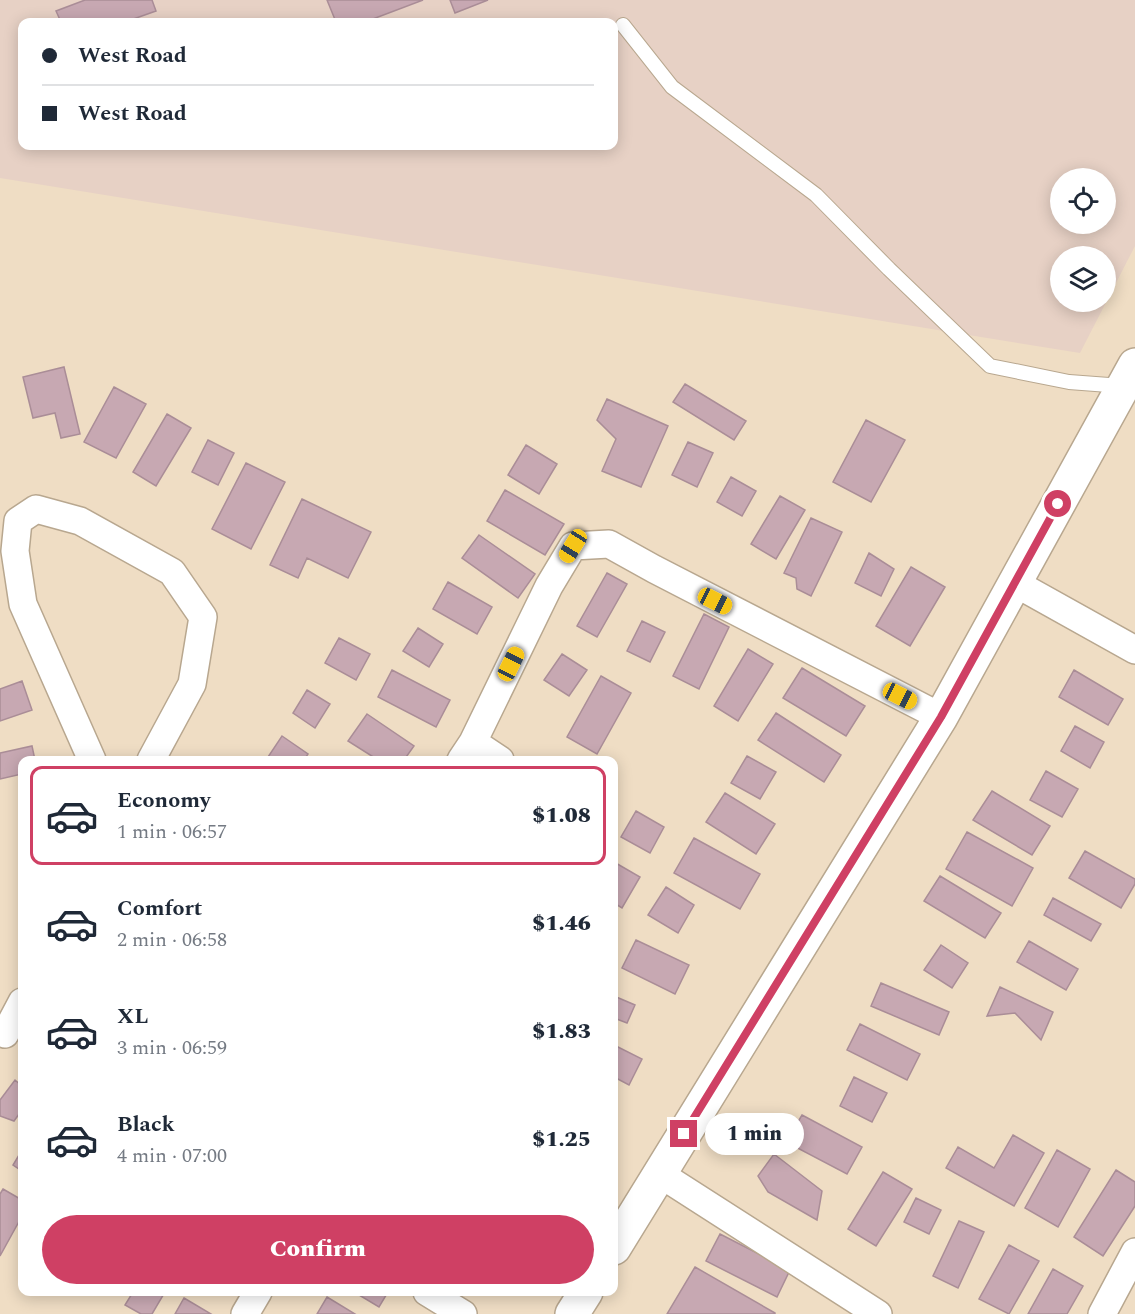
<!DOCTYPE html>
<meta charset="utf-8">
<style>
body{margin:0;font-family:Spectral,serif;background:#f2f2f3;color:#1f2937;height:100vh;display:flex;flex-direction:column;font-size:22px;white-space:nowrap}
*{box-sizing:border-box;margin:0}
p{font-size:20px;color:#747a83}
.icon{flex:none;width:33px;height:33px;fill:none;stroke:currentColor;stroke-width:2;stroke-linecap:round;stroke-linejoin:round}
.map{position:relative;flex:1;overflow:hidden}
.sheet{position:absolute;left:18px;top:756px;width:600px;height:540px;display:flex;flex-direction:column;background:#fff;border-radius:12px;box-shadow:0 3px 15px #0003}
.sheet>*{flex:none}
.banner{position:absolute;left:18px;top:18px;width:600px;height:132px;border-radius:12px;box-shadow:0 3px 15px #0003;display:grid;align-content:center;height:132px;padding:0 24px;background:#fff}
.controls{position:absolute;left:1050px;top:168px;display:grid;gap:12px}
.controls a{display:grid;place-items:center;width:66px;height:66px;border-radius:50%;background:#fff;box-shadow:0 3px 15px #0003;font-size:30px}
.end{position:absolute;width:27px;height:27px;margin:-14px;border:8px solid #cf4064;background:#fff;box-shadow:0 0 0 3px #fff}
.from{border-radius:50%}
.bubble{position:absolute;height:42px;border-radius:21px;background:#fff;box-shadow:0 3px 15px #0003;font-size:20px;font-weight:800;line-height:42px;text-align:center}
.car{position:absolute;width:18px;height:36px;margin:-18px -9px;border-radius:8px;box-shadow:0 0 4px 2px #0007;background:linear-gradient(#f5c518 24%,#345 0 40%,#f5c518 0 76%,#345 0 86%,#f5c518 0)}
.banner b{display:flex;align-items:center;gap:21px;height:57px;font-size:22px}
.banner b+b{border-top:2px solid #e0e1e3}
.banner i{width:15px;height:15px;background:#1f2937}
ul{padding:10px 0 0;list-style:none}
li{display:flex;align-items:center;gap:18px;height:99px;margin:0 12px 9px;padding:0 12px;border:3px solid transparent;border-radius:12px}
li div{flex:1}
li b{display:block;font-size:22px}
li em{font-style:normal;font-weight:800}
li.current{border-color:#cf4064}
li>.icon{width:54px;height:54px;stroke-width:1.5}
.primary-button{display:flex;gap:12px;margin-top:auto;padding:12px 24px}
.primary-button a{flex:1;height:69px;border-radius:36px;background:#cf4064;color:#fff;font-size:24px;font-weight:800;line-height:69px;text-align:center}
.map>svg:first-child{display:block}
.education{fill:#e7d1c5;fill-rule:evenodd}
.building{fill:#c7a8b2;stroke:#aa8d97;stroke-width:1.5}
.lines{fill:none;stroke-linecap:round;stroke-linejoin:round}
.lane-casing{stroke:#b8a78f;stroke-width:16}
.street-casing{stroke:#b8a78f;stroke-width:30}
.secondary-casing{stroke:#b8a78f;stroke-width:36}
.lane{stroke:#fff;stroke-width:14}
.street{stroke:#fff;stroke-width:27}
.secondary{stroke:#fff;stroke-width:33}
.route{stroke:#cf4064;stroke-width:8}
</style>
<div class="map">
<svg width="1135" height="1314" viewBox="0 0 1135 1314">
<rect width="100%" height="100%" fill="#efddc4"/>
<path class="education" d="M 0,0 L 1135,0 L 1135,246 L 1080,353 L 0,178 ZM 22,22 L 614,22 L 614,146 L 22,146 ZM 1060,178 L 1106,178 L 1106,224 L 1060,224 ZM 1060,256 L 1106,256 L 1106,302 L 1060,302 Z"/>
<path class="building" d="M 85,0 L 152,0 L 156,11 L 125,22 L 61,22 L 56,11 Z
M 327,0 L 423,0 L 365,22 L 336,22 Z
M 450,0 L 488,0 L 455,13 Z
M 64,367 L 80,434 L 61,438 L 55,413 L 33,418 L 23,377 Z
M 685,384 L 746,421 L 734,440 L 673,402 Z
M 114,387 L 146,404 L 116,458 L 84,442 Z
M 607,399 L 668,426 L 641,487 L 602,471 L 616,439 L 597,420 Z
M 167,414 L 191,428 L 156,486 L 133,472 Z
M 866,420 L 905,440 L 871,502 L 833,482 Z
M 208,440 L 234,453 L 218,485 L 192,472 Z
M 688,442 L 713,453 L 697,487 L 672,475 Z
M 526,445 L 557,464 L 539,494 L 508,475 Z
M 246,463 L 285,482 L 251,549 L 212,529 Z
M 731,477 L 756,491 L 742,516 L 717,502 Z
M 505,490 L 564,524 L 545,555 L 487,521 Z
M 780,496 L 805,510 L 776,559 L 751,544 Z
M 302,499 L 371,532 L 348,578 L 307,558 L 298,578 L 270,565 Z
M 811,518 L 842,532 L 811,596 L 797,589 L 796,578 L 784,573 Z
M 479,535 L 535,574 L 518,598 L 462,558 Z
M 869,553 L 894,569 L 881,596 L 855,583 Z
M 911,567 L 945,587 L 910,646 L 876,626 Z
M 607,573 L 627,584 L 597,637 L 577,626 Z
M 448,582 L 492,607 L 477,634 L 433,609 Z
M 704,614 L 729,627 L 699,689 L 673,676 Z
M 642,621 L 665,632 L 650,662 L 627,651 Z
M 418,628 L 443,644 L 429,667 L 403,651 Z
M 339,638 L 370,654 L 356,680 L 325,663 Z
M 748,649 L 773,664 L 738,721 L 714,706 Z
M 562,654 L 587,670 L 569,696 L 544,680 Z
M 802,668 L 865,706 L 846,736 L 783,698 Z
M 392,670 L 450,700 L 436,727 L 378,697 Z
M 1074,670 L 1123,699 L 1108,725 L 1059,697 Z
M 601,676 L 631,693 L 597,754 L 567,737 Z
M 22,681 L 32,710 L 0,721 L 0,689 Z
M 307,690 L 330,704 L 315,728 L 293,713 Z
M 776,713 L 841,755 L 824,782 L 758,740 Z
M 367,714 L 414,746 L 404,760 L 378,760 L 348,741 Z
M 1075,726 L 1104,742 L 1090,768 L 1061,751 Z
M 282,736 L 308,754 L 304,760 L 266,760 Z
M 32,746 L 35,760 L 22,760 L 22,774 L 0,779 L 0,753 Z
M 747,756 L 776,772 L 760,799 L 731,783 Z
M 1046,771 L 1078,789 L 1062,817 L 1030,800 Z
M 992,791 L 1050,826 L 1032,855 L 973,820 Z
M 725,793 L 775,824 L 756,854 L 706,822 Z
M 636,811 L 664,827 L 650,853 L 621,837 Z
M 967,832 L 1033,868 L 1012,906 L 946,869 Z
M 694,838 L 760,874 L 740,909 L 674,873 Z
M 1085,851 L 1135,879 L 1135,884 L 1121,908 L 1069,878 Z
M 614,862 L 640,877 L 622,908 L 614,903 Z
M 940,876 L 1001,913 L 985,938 L 924,901 Z
M 666,887 L 694,905 L 678,933 L 648,915 Z
M 1053,898 L 1101,924 L 1091,941 L 1044,915 Z
M 636,940 L 689,965 L 675,994 L 622,968 Z
M 1029,941 L 1078,969 L 1066,990 L 1017,962 Z
M 941,945 L 968,963 L 952,988 L 924,970 Z
M 881,983 L 949,1012 L 939,1035 L 871,1006 Z
M 1000,987 L 1053,1012 L 1041,1040 L 1015,1013 L 987,1016 Z
M 614,996 L 635,1005 L 627,1023 L 614,1018 Z
M 860,1024 L 920,1054 L 907,1080 L 847,1050 Z
M 614,1045 L 642,1059 L 629,1085 L 614,1077 Z
M 854,1077 L 887,1093 L 872,1122 L 840,1106 Z
M 15,1080 L 22,1086 L 22,1110 L 14,1121 L 0,1116 L 0,1100 Z
M 802,1115 L 862,1147 L 847,1174 L 786,1142 Z
M 1013,1135 L 1044,1153 L 1014,1206 L 946,1168 L 958,1147 L 994,1168 Z
M 22,1150 L 22,1171 L 13,1165 Z
M 1057,1150 L 1090,1169 L 1058,1227 L 1025,1208 Z
M 774,1154 L 822,1191 L 817,1220 L 768,1192 L 758,1176 Z
M 1116,1170 L 1135,1182 L 1135,1206 L 1103,1256 L 1074,1237 Z
M 883,1172 L 912,1189 L 876,1246 L 848,1229 Z
M 3,1189 L 22,1200 L 22,1216 L 0,1256 L 0,1194 Z
M 916,1198 L 941,1210 L 929,1234 L 904,1222 Z
M 959,1221 L 984,1232 L 958,1288 L 933,1276 Z
M 720,1234 L 790,1270 L 777,1297 L 706,1261 Z
M 1009,1245 L 1039,1261 L 1009,1314 L 979,1299 Z
M 695,1267 L 775,1313 L 775,1314 L 667,1314 Z
M 1053,1269 L 1083,1286 L 1067,1314 L 1028,1314 Z
M 133,1292 L 165,1292 L 152,1314 L 141,1314 L 125,1305 Z
M 354,1292 L 388,1292 L 379,1307 Z
M 327,1297 L 355,1314 L 317,1314 Z
M 184,1298 L 211,1314 L 175,1314 Z"/>
<g class="lines">
<g class="lane-casing">
<path id="lane" d="M 623,25 L 672,87 L 816,195 L 889,269 L 990,366 L 1069,382 L 1122,386"/>
</g>
<g class="street-casing">
<path id="street" d="M 1015,583 L 1135,650
M 473,742 L 549,586 L 573,546 L 609,544 L 654,569 L 941,717
M 92,760 L 23,604 L 15,551 L 18,521 L 36,509 L 80,521 L 172,572 L 203,617 L 192,684 L 151,760
M 461,760 L 473,742 L 500,760
M 5,1034 L 22,1002
M 660,1174 L 878,1314
M 427,1292 L 463,1314
M 245,1314 L 258,1292
M 1102,1314 L 1135,1252"/>
</g>
<g class="secondary-casing">
<path id="secondary" d="M 614,1248 L 941,717 L 1135,365
M 572,1314 L 586,1292"/>
</g>
<use href="#lane" class="lane"/>
<use href="#street" class="street"/>
<use href="#secondary" class="secondary"/>
</g>
<g class="lines">
<path class="route" d="M 684,1134 L 941,717 L 1058,504"/>
</g>
</svg>
<div class="controls">
<a><svg class="icon" aria-label="locate" viewBox="0 0 24 24"><circle cx="12" cy="12" r="6"/><path d="M12 2v4M12 18v4M2 12h4M18 12h4"/></svg></a>
<a><svg class="icon" aria-label="layers" viewBox="0 0 24 24"><path d="M12 4l9 5-9 5-9-5zM3 14l9 5 9-5"/></svg></a>
</div>
<i class="end from" style="left:1058px;top:504px"></i>
<i class="end" style="left:684px;top:1134px"></i>
<div class="bubble" style="left:705px;top:1113px;width:99px">1 min</div>
<i class="car" style="left:573px;top:546px;rotate:212deg"></i>
<i class="car" style="left:715px;top:601px;rotate:117deg"></i>
<i class="car" style="left:511px;top:664px;rotate:26deg"></i>
<i class="car" style="left:900px;top:696px;rotate:117deg"></i>
<div class="banner">
<b><i class="from"></i>West Road</b>
<b><i></i>West Road</b>
</div>
<section class="sheet">
<ul>
<li class="current"><svg class="icon" aria-label="car" viewBox="0 0 24 24"><path d="M5 17H2v-5l4-1 3-4h7l3 4 3 1v5h-3M9 17h6M6 11h13"/><circle cx="7" cy="17" r="2"/><circle cx="17" cy="17" r="2"/></svg><div><b>Economy</b><p>1 min · 06:57</p></div><em>$1.08</em></li>
<li><svg class="icon" aria-label="car" viewBox="0 0 24 24"><path d="M5 17H2v-5l4-1 3-4h7l3 4 3 1v5h-3M9 17h6M6 11h13"/><circle cx="7" cy="17" r="2"/><circle cx="17" cy="17" r="2"/></svg><div><b>Comfort</b><p>2 min · 06:58</p></div><em>$1.46</em></li>
<li><svg class="icon" aria-label="car" viewBox="0 0 24 24"><path d="M5 17H2v-5l4-1 3-4h7l3 4 3 1v5h-3M9 17h6M6 11h13"/><circle cx="7" cy="17" r="2"/><circle cx="17" cy="17" r="2"/></svg><div><b>XL</b><p>3 min · 06:59</p></div><em>$1.83</em></li>
<li><svg class="icon" aria-label="car" viewBox="0 0 24 24"><path d="M5 17H2v-5l4-1 3-4h7l3 4 3 1v5h-3M9 17h6M6 11h13"/><circle cx="7" cy="17" r="2"/><circle cx="17" cy="17" r="2"/></svg><div><b>Black</b><p>4 min · 07:00</p></div><em>$1.25</em></li>
</ul>
<div class="primary-button"><a>Confirm</a></div>
</section>
</div>
